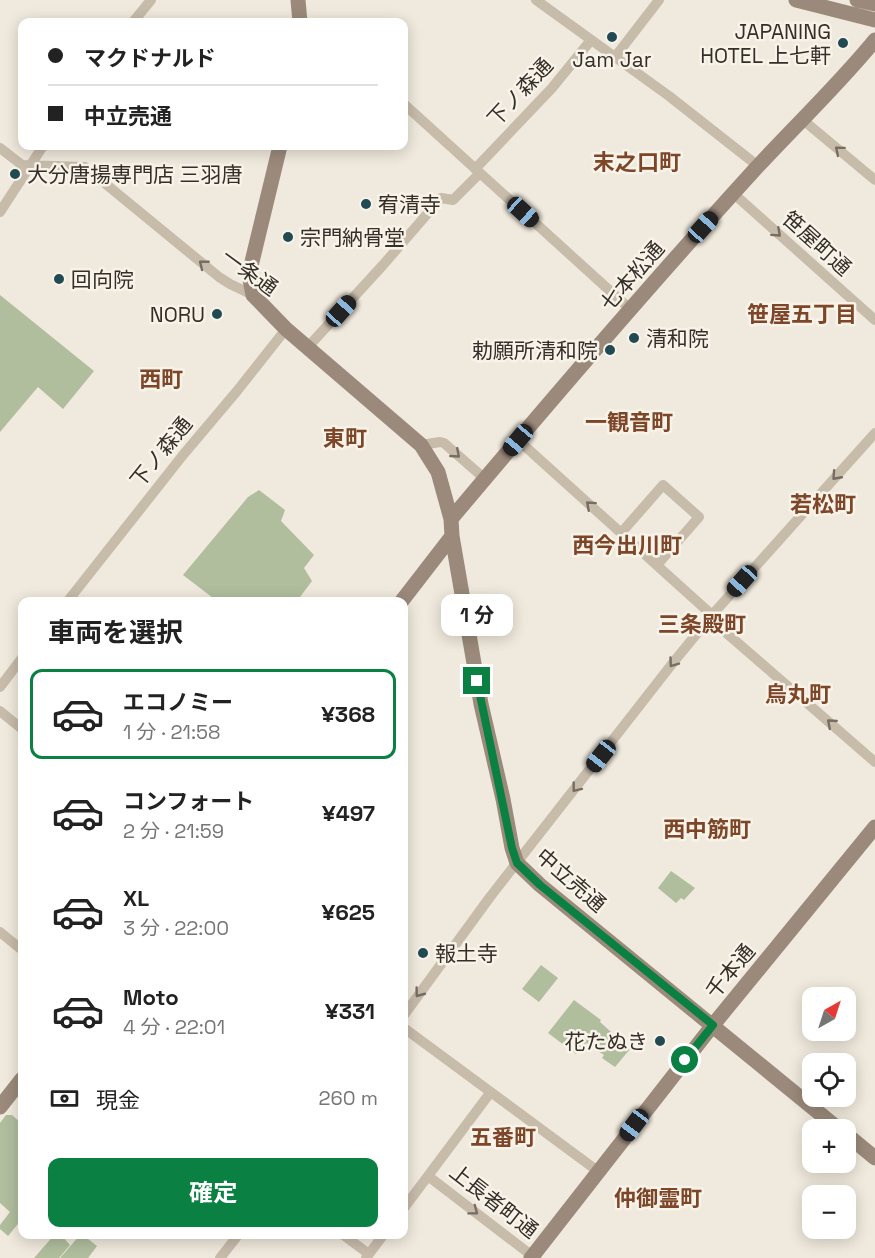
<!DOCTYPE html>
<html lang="ja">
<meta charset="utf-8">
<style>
body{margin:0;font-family:"Space Grotesk","Noto Sans JP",sans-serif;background:#f2f2f2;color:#222;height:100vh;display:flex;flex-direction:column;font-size:22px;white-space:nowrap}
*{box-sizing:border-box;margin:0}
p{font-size:20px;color:#767676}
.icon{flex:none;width:33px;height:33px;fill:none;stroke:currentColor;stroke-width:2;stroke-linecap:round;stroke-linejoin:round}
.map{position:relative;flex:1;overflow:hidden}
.drawer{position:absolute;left:18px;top:597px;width:390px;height:642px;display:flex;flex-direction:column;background:#fff;border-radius:12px;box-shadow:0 3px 15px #0003}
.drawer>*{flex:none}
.top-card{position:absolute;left:18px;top:18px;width:390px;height:132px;border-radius:12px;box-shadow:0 3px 15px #0003;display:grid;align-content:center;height:132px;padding:0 30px;background:#fff}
.needle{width:39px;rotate:39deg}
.fabs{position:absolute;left:802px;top:987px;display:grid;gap:12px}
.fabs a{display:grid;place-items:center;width:54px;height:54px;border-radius:12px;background:#fff;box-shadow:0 3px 15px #0003;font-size:30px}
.end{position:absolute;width:27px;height:27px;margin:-14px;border:8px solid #0b8043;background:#fff;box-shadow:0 0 0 3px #fff}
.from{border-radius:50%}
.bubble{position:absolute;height:42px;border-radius:12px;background:#fff;box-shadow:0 3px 15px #0003;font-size:20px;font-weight:700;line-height:42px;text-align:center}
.car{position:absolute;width:18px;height:36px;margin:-18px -9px;border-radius:8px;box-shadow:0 0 4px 2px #0007;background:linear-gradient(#222 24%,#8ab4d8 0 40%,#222 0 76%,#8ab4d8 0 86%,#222 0)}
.top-card b{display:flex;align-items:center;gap:21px;height:57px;font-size:22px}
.top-card b+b{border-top:2px solid #e0e0e0}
.top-card i{width:15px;height:15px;background:#222}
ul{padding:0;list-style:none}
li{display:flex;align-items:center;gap:18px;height:90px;margin:0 12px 9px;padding:0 18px;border:3px solid transparent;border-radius:12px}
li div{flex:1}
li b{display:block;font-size:22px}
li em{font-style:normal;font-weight:700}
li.on{border-color:#0b8043}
li>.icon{width:54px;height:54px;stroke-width:1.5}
h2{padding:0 30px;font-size:27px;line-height:72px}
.pay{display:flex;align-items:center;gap:15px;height:66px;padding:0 30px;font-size:22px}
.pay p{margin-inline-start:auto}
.button{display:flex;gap:12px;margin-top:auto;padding:12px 30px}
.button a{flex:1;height:69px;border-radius:12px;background:#0b8043;color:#fff;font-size:24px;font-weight:700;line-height:69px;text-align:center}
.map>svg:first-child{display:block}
.green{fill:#b0be9e}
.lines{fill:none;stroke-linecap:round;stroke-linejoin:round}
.street{stroke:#c7bbaa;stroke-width:10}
.secondary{stroke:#9b8a7b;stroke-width:15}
.oneway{stroke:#776d63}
.route{stroke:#0b8043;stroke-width:8}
.poi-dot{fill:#224a53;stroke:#f8f3e9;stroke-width:2}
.labels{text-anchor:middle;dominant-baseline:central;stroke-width:5;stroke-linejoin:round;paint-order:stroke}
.poi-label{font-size:21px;fill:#352e29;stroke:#f8f3e9;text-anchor:start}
.street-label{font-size:21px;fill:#352e29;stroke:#f8f3e9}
.neighbourhood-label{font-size:22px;font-weight:bold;fill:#7d4629;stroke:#f8f3e9}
</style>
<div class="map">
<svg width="875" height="1258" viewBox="0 0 875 1258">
<rect width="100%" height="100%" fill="#f0e9dd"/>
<path class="green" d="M 0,295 L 94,371 L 63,409 L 38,387 L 0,432 Z
M 259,490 L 285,510 L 281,521 L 314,555 L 304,568 L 312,581 L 297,601 L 217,601 L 183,575 L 248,497 Z
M 671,871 L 695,888 L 684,900 L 681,898 L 676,903 L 658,888 Z
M 541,965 L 558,978 L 539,1002 L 522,989 Z
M 574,1000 L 601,1020 L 600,1022 L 630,1049 L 615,1067 L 602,1058 L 604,1055 L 586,1043 L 576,1054 L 548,1033 Z
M 6,1115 L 12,1115 L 22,1124 L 22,1156 L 20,1159 L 22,1162 L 22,1219 L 8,1236 L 0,1229 L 0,1225 L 10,1212 L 0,1203 L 0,1123 Z
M 55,1234 L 61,1235 L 70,1245 L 59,1258 L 34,1258 Z
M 80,1235 L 83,1235 L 97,1246 L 88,1258 L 60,1258 Z"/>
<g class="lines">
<path class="street" d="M 536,0 L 669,96 L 758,166
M 133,22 L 151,0
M 615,57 L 659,0
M 404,104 L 630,309
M 803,120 L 875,180
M 0,148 L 22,165 L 85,167 L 219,277 L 230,284 L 253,295
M 475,169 L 552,88 L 591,40
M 734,194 L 875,320
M 0,212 L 43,146
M 307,348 L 383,265 L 441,198 L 453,200 L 480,173
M 518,440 L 712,615
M 421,445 L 440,442 L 444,443 L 485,479
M 621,533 L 663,485 L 699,517 L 657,565
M 67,602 L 183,455 L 237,391 L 286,329
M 709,618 L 875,762
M 0,687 L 22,658
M 0,711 L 22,729
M 0,932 L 22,950
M 404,1015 L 490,897 L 672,664 L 712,615 L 875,433
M 404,1028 L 599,1172
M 428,1176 L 535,1258
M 404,1208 L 490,1093
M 342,1234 L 369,1254
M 220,1258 L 239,1234
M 366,1258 L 384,1234"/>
<path class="secondary" d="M 298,0 L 300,22
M 796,0 L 875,20
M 857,0 L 875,4
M 280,146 L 249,274 L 253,295 L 286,329 L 421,445 L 438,472 L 451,519 L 452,536 L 481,704 L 503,799 L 512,848 L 517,863 L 540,885 L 840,1130
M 451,519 C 551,400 653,281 758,166 C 797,124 839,84 875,40
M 401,602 L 452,536
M 0,1107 L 22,1079
M 846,1134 L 875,1158
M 531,1258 L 713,1025 L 875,827"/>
</g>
<defs><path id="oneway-chevron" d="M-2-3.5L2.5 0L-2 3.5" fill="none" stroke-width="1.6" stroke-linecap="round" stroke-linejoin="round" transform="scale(1.5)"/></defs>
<g class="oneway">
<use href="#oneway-chevron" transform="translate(839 150) rotate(-140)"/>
<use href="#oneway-chevron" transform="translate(777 233) rotate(42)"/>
<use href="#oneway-chevron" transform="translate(203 264) rotate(-141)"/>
<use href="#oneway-chevron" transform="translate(456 454) rotate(41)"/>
<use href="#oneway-chevron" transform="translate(836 476) rotate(132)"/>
<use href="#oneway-chevron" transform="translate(590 505) rotate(-138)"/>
<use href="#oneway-chevron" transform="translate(673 663) rotate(126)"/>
<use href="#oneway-chevron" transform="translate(831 723) rotate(-139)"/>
<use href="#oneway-chevron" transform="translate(576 788) rotate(128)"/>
<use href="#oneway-chevron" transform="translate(419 993) rotate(127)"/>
<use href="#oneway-chevron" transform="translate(474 1211) rotate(37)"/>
</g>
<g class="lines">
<path class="route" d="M 477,681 L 512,848 L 517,863 L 540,885 L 713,1025 L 685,1060"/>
</g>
<g class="poi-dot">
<circle cx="612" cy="37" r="6"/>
<circle cx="843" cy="43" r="6"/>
<circle cx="15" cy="174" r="6"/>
<circle cx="366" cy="204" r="6"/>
<circle cx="288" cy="237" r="6"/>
<circle cx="59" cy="279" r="6"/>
<circle cx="217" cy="314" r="6"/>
<circle cx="634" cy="338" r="6"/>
<circle cx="610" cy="350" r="6"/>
<circle cx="423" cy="953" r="6"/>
<circle cx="660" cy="1041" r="6"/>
</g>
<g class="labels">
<g class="poi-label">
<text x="831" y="31" text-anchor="end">JAPANING<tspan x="831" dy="24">HOTEL 上七軒</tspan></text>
<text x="612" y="59" text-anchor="middle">Jam Jar</text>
<text x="27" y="174">大分唐揚専門店 三羽唐</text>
<text x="378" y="204">宥清寺</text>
<text x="300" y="237">宗門納骨堂</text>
<text x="71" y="279">回向院</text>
<text x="205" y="314" text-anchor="end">NORU</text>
<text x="646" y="338">清和院</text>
<text x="598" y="350" text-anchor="end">勅願所清和院</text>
<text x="435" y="953">報土寺</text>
<text x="648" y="1041" text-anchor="end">花たぬき</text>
</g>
<g class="street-label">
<text transform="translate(520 92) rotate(-47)">下ノ森通</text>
<text transform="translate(817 243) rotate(42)">笹屋町通</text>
<text transform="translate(250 272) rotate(36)">一条通</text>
<text transform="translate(632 276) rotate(-49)">七本松通</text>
<text transform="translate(161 452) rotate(-51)">下ノ森通</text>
<text transform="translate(571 880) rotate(41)">中立売通</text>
<text transform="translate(730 971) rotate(-50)">千本通</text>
<text transform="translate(494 1201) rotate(38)">上長者町通</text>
</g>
<g class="neighbourhood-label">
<text x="637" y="162">末之口町</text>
<text x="802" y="314">笹屋五丁目</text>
<text x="161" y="379">西町</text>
<text x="629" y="422">一観音町</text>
<text x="345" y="438">東町</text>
<text x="823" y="504">若松町</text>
<text x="627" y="545">西今出川町</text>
<text x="702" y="624">三条殿町</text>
<text x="798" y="694">烏丸町</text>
<text x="707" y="829">西中筋町</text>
<text x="503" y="1137">五番町</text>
<text x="658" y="1198">仲御霊町</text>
</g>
</g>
</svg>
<div class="fabs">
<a><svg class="needle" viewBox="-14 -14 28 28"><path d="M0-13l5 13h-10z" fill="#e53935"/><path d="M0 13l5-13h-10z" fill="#767676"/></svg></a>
<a><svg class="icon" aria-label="locate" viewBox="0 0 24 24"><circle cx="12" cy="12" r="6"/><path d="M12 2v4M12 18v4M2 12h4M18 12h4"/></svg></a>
<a>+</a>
<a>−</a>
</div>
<i class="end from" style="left:685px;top:1060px"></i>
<i class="end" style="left:477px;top:681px"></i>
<div class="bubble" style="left:441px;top:594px;width:72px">1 分</div>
<i class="car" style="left:523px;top:212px;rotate:132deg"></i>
<i class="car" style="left:703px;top:227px;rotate:42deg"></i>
<i class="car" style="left:341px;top:311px;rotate:42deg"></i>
<i class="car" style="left:518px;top:440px;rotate:220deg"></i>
<i class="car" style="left:742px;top:581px;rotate:222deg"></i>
<i class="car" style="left:601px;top:756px;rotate:218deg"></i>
<i class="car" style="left:634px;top:1125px;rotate:217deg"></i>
<div class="top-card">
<b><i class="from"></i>マクドナルド</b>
<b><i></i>中立売通</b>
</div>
<section class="drawer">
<h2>車両を選択</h2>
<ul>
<li class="on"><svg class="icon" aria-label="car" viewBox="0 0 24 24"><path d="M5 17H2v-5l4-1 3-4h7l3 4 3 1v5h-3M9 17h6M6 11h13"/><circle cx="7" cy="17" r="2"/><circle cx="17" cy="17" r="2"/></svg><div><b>エコノミー</b><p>1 分 · 21:58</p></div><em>¥368</em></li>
<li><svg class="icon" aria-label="car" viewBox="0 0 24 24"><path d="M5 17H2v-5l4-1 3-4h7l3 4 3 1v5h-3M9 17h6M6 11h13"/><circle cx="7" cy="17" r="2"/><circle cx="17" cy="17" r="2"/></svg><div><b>コンフォート</b><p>2 分 · 21:59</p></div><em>¥497</em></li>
<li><svg class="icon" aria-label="car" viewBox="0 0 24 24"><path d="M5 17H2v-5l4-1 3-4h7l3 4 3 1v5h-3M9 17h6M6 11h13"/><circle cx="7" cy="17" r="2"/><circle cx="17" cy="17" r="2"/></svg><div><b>XL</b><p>3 分 · 22:00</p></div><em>¥625</em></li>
<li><svg class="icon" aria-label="car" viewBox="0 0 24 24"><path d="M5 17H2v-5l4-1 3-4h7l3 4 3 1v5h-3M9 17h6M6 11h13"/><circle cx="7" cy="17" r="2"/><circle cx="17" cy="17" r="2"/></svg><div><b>Moto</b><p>4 分 · 22:01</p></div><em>¥331</em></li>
</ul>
<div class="pay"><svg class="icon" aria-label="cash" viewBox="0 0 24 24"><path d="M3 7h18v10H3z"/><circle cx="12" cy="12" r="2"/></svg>現金<p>260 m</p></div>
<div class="button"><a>確定</a></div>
</section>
</div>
